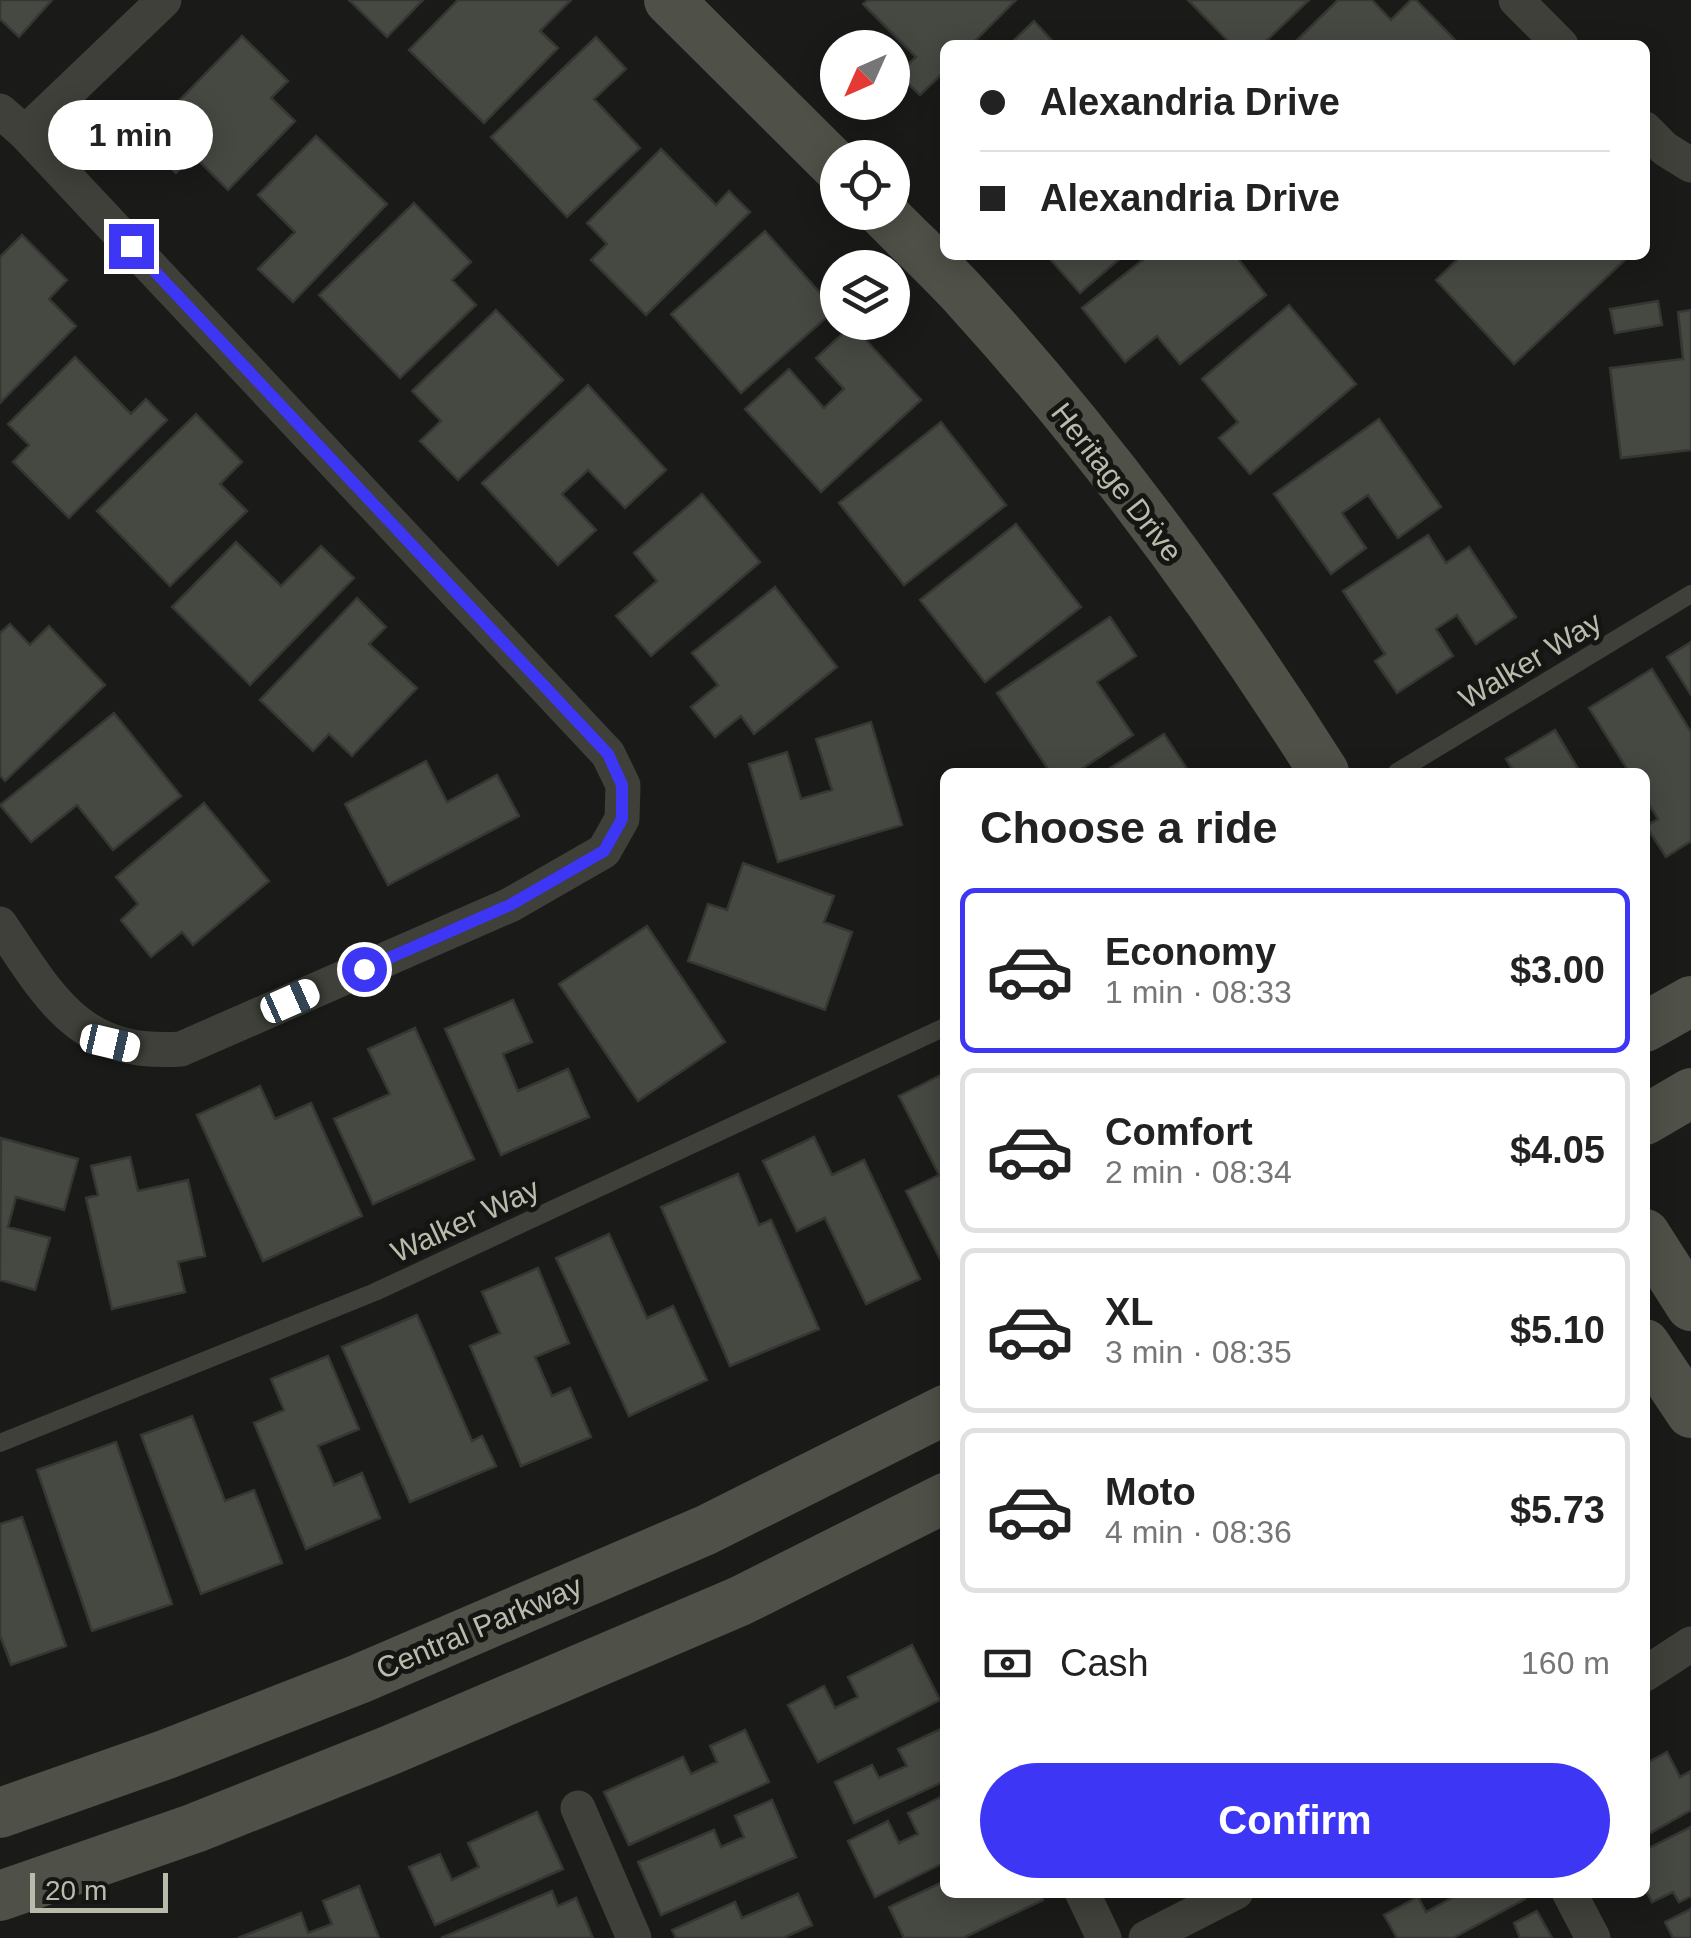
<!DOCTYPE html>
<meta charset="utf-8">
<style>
body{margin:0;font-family:Helvetica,sans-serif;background:#f6f6f6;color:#222;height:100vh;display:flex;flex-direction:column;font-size:38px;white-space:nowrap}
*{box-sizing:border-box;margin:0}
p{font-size:32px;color:#767676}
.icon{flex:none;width:55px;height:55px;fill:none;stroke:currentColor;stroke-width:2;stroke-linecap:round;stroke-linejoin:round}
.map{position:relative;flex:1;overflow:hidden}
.sheet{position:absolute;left:940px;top:768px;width:710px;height:1130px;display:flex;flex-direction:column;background:#fff;border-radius:15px;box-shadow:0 5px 25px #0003}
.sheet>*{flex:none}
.guide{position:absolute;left:940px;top:40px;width:710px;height:220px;border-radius:15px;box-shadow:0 5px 25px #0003;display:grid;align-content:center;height:220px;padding:0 40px;background:#fff}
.needle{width:65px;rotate:225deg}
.buttons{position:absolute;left:820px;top:30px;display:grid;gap:20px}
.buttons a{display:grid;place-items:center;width:90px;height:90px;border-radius:50%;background:#fff;box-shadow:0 5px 25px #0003;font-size:50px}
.scale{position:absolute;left:30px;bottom:25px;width:138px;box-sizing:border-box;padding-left:10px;border:5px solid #b9bbab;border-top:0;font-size:28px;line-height:35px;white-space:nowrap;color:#b9bbab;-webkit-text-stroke:8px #151613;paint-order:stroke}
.end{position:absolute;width:45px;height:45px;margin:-22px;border:12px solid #3d36f5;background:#fff;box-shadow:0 0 0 5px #fff}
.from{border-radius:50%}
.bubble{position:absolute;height:70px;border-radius:35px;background:#fff;box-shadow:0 5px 25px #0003;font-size:32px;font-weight:700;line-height:70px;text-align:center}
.car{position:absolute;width:30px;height:60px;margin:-30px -15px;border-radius:12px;box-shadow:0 0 8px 2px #0007;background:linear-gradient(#fff 24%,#345 0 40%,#fff 0 76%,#345 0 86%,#fff 0)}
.guide b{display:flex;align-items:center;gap:35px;height:95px;font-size:38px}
.guide b+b{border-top:2px solid #e0e0e0}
.guide i{width:25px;height:25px;background:#222}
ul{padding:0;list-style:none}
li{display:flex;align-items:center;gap:30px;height:165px;margin:0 20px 15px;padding:0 20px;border:5px solid #e0e0e0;border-radius:15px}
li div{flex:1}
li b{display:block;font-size:38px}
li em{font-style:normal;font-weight:700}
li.active{border-color:#3d36f5}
li>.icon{width:90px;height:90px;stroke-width:1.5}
h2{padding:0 40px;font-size:45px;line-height:120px}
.pay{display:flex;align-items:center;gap:25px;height:110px;padding:0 40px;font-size:38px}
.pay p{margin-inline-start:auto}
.button{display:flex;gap:20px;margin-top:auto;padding:20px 40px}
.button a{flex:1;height:115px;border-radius:60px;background:#3d36f5;color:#fff;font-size:40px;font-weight:700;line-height:115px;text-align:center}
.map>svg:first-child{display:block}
.building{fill:#464842;stroke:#353732;stroke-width:2.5}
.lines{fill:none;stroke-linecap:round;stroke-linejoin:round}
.lane{stroke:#3e4039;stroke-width:18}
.street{stroke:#3e4039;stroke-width:35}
.secondary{stroke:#4f5047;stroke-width:50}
.route{stroke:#3d36f5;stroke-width:12}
.labels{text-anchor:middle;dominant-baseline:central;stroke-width:10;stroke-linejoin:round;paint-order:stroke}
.street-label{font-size:30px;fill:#b9bbab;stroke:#151613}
</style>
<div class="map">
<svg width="1691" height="1938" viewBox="0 0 1691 1938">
<rect width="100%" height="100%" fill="#1a1b18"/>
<path class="building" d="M 0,0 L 52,0 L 19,37 L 0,19 Z
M 349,0 L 423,0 L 387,37 Z
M 458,0 L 571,0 L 540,31 L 558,48 L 484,123 L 409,50 Z
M 868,0 L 1016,0 L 971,45 L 945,45 L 945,71 L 920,95 L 898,74 L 916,57 L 863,4 Z
M 1188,0 L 1309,0 L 1262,45 L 1232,45 Z
M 1338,0 L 1372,0 L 1391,20 L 1411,0 L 1416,0 L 1458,43 L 1292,45 Z
M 1034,21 L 1056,45 L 1009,45 Z
M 242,36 L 288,81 L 271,98 L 295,121 L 228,190 L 193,155 L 176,173 L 141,140 Z
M 596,37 L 626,69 L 594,99 L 640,148 L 567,217 L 491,137 Z
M 316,136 L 387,204 L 293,302 L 258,269 L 295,232 L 258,195 Z
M 661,149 L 716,205 L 729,191 L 750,212 L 646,315 L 591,260 L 607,244 L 587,223 Z
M 414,203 L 471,262 L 452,280 L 476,305 L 400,378 L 319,295 Z
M 765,231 L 835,310 L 741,393 L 671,314 Z
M 22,235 L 67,280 L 49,299 L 76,326 L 0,403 L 0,257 Z
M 1055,255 L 1124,255 L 1080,293 L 1050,259 Z
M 1149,255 L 1235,255 L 1266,295 L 1180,364 L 1157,336 L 1125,362 L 1082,308 Z
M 1462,255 L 1624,255 L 1627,258 L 1514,364 L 1436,280 Z
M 1658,301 L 1662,325 L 1615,333 L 1610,309 Z
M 1289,305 L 1356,384 L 1250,474 L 1219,438 L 1238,422 L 1202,379 Z
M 496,310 L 563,380 L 458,480 L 420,441 L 441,421 L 412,391 Z
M 1691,310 L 1691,450 L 1621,458 L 1610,368 L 1683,359 L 1678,312 Z
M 852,325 L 921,400 L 821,492 L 745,409 L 789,369 L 824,408 L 844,389 L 816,358 Z
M 75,357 L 131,414 L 146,399 L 167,420 L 69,518 L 13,462 L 29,445 L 8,424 Z
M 588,385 L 666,470 L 625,508 L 588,470 L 562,494 L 596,530 L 558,565 L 482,483 Z
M 196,414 L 242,462 L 220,484 L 247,511 L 170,586 L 97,511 Z
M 1379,419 L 1441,507 L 1398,538 L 1368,495 L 1342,513 L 1366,548 L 1331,574 L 1274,494 Z
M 941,422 L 1006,505 L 904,585 L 839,503 Z
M 702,494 L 760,562 L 651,656 L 616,616 L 657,581 L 634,553 Z
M 1016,524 L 1081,607 L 985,682 L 920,600 Z
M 1428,535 L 1446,563 L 1469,547 L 1516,617 L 1476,644 L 1457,615 L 1436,629 L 1453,656 L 1397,693 L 1375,661 L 1385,654 L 1343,591 Z
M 236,542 L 281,586 L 321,546 L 354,578 L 250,685 L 172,607 Z
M 775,587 L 837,667 L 754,734 L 741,716 L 715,737 L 691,707 L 718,685 L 692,653 Z
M 357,598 L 386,627 L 369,644 L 417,688 L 352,756 L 329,734 L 313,751 L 260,700 Z
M 1110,617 L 1136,656 L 1097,682 L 1133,735 L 1077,772 L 1050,772 L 997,693 Z
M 10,624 L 30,645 L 49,626 L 105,685 L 5,781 L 0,775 L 0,633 Z
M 1691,642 L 1691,695 L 1667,657 Z
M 1652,669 L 1691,732 L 1691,841 L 1666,857 L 1646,826 L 1658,819 L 1645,798 L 1645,772 L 1629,772 L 1589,708 Z
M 114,713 L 181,796 L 113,850 L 77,805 L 31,842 L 0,805 Z
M 871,722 L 902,825 L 778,862 L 749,764 L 787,752 L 801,799 L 832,790 L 816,739 Z
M 1555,730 L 1580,772 L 1514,772 L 1506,759 Z
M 1164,734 L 1189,772 L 1104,772 Z
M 426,761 L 447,802 L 497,775 L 519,816 L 388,885 L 345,804 Z
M 204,803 L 269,881 L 193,945 L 182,932 L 151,957 L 121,920 L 138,904 L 116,877 Z
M 743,863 L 834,896 L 824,922 L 852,932 L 825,1010 L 688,961 L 708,904 L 727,910 Z
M 647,926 L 725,1042 L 638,1101 L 559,984 Z
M 513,1000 L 532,1042 L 503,1054 L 518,1091 L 568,1069 L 589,1117 L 501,1155 L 445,1029 Z
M 415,1028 L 474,1159 L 373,1204 L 334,1119 L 390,1094 L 368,1049 Z
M 945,1073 L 945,1261 L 942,1263 L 906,1191 L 939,1175 L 899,1096 Z
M 260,1086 L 275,1119 L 311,1103 L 362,1216 L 263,1261 L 197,1115 Z
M 814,1137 L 832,1175 L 864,1160 L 920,1279 L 866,1304 L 825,1218 L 797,1231 L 763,1161 Z
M 1,1138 L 78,1159 L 64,1210 L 16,1197 L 8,1227 L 50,1238 L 35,1290 L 0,1280 Z
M 130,1157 L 138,1191 L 188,1180 L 205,1256 L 178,1262 L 185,1292 L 112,1309 L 86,1198 L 98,1195 L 91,1166 Z
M 738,1174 L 759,1225 L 771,1220 L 819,1329 L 730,1366 L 661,1207 Z
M 609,1234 L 647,1318 L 673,1306 L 707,1380 L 629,1416 L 556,1258 Z
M 538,1268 L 569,1343 L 535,1357 L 552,1396 L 570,1388 L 591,1437 L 521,1466 L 470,1346 L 500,1333 L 482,1292 Z
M 417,1315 L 472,1441 L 482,1436 L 496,1466 L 410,1502 L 342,1347 Z
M 328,1356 L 359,1429 L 318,1446 L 334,1485 L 362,1473 L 380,1518 L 306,1549 L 254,1423 L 284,1410 L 271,1379 Z
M 192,1416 L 225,1501 L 254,1490 L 282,1563 L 201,1594 L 141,1435 Z
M 116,1442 L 172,1604 L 92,1631 L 37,1470 Z
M 22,1517 L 66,1646 L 11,1665 L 0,1635 L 0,1524 Z
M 912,1645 L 940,1700 L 818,1762 L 788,1705 L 824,1686 L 835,1708 L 858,1697 L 848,1677 Z
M 945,1727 L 945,1781 L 854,1823 L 835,1782 L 872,1765 L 879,1778 L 907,1766 L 898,1749 Z
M 745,1730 L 769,1782 L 629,1845 L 604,1792 L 683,1757 L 691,1774 L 717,1762 L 710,1746 Z
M 1667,1752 L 1680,1777 L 1691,1771 L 1691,1810 L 1645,1836 L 1645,1764 Z
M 945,1795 L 945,1862 L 875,1897 L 848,1841 L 888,1821 L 899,1843 L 918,1834 L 908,1813 Z
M 772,1800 L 796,1857 L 661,1915 L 638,1862 L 714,1830 L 721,1847 L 744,1837 L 735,1816 Z
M 537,1812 L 563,1869 L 435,1925 L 409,1867 L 440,1854 L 452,1880 L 479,1867 L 468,1843 Z
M 1691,1827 L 1691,1896 L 1679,1902 L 1673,1892 L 1652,1902 L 1645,1889 L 1645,1850 Z
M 945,1881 L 945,1892 L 1040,1892 L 1043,1900 L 963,1938 L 904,1938 L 889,1907 Z
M 359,1886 L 379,1938 L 238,1938 L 301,1913 L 308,1933 L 332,1924 L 323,1901 Z
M 552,1891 L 558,1906 L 576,1898 L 593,1938 L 441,1938 Z
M 1455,1892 L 1521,1892 L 1525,1899 L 1453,1938 L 1397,1938 L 1384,1915 L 1418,1897 L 1426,1912 L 1457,1895 Z
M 798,1894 L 812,1925 L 783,1938 L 676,1938 L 672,1930 L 735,1902 L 742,1918 Z
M 1691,1909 L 1691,1938 L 1673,1938 L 1665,1922 Z
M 1537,1911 L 1552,1938 L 1520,1938 L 1514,1923 Z"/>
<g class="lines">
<path class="lane" d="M 1397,772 L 1691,594
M 0,1443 L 375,1292 L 945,1027"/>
<path class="street" d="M 1516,0 L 1561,45
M 0,111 L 25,133 L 608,754 L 623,785 L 622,819 L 604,851 L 510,905 L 181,1049 C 79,1056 51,999 0,924
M 1645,129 L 1665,149 L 1691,165
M 25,133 L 164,0
M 1645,1674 L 1691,1644
M 578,1808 L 634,1938
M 1082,1892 L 1104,1938
M 1569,1892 L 1593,1938
M 1146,1938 L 1236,1892"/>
<path class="secondary" d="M 669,0 L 838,168
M 882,212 C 910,241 941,269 968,299 C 1101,445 1219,606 1324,772
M 1645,1027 L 1691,1001
M 1645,1120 L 1691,1093
M 1645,1234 L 1691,1306
M 1645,1344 L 1691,1413
M 0,1813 L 167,1754 L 359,1679 L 706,1530 L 945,1410
M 0,1896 L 195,1828 L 388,1751 L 740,1601 L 945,1498"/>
</g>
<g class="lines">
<path class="route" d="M 131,246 L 608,754 L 622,785 L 622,819 L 604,851 L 510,905 L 364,969"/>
</g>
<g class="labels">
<g class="street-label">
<text transform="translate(1117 482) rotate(52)">Heritage Drive</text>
<text transform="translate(1530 660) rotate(-31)">Walker Way</text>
<text transform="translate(465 1220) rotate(-25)">Walker Way</text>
<text transform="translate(479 1627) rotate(-23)">Central Parkway</text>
</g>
</g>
</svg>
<div class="buttons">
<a><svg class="needle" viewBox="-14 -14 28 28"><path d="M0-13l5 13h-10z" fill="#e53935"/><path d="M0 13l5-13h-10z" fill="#767676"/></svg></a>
<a><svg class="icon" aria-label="locate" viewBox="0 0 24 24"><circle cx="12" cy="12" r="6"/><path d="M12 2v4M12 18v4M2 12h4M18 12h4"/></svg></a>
<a><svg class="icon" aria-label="layers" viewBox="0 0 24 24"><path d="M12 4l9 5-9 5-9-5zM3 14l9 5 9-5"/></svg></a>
</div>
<div class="scale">20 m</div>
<i class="end from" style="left:364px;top:969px"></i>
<i class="end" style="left:131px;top:246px"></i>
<div class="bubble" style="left:48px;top:100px;width:165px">1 min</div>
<i class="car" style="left:290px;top:1001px;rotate:66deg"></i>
<i class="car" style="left:110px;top:1043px;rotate:103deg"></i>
<div class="guide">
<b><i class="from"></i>Alexandria Drive</b>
<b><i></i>Alexandria Drive</b>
</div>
<section class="sheet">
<h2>Choose a ride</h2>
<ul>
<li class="active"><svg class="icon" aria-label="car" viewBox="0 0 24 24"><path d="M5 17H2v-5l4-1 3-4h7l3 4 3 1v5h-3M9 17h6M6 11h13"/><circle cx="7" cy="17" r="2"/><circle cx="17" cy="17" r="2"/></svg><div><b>Economy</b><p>1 min · 08:33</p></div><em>$3.00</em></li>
<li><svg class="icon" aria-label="car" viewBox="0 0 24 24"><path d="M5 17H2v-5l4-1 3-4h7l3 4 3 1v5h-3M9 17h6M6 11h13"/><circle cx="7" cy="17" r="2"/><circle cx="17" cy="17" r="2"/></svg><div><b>Comfort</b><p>2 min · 08:34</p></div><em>$4.05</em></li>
<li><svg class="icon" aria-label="car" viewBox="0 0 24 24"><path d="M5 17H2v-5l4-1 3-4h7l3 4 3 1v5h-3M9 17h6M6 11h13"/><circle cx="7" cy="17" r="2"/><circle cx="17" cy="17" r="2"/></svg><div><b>XL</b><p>3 min · 08:35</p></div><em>$5.10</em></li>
<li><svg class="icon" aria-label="car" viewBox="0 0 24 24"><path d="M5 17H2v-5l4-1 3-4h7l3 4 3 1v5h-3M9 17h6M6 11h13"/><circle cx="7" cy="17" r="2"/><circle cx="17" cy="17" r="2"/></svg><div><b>Moto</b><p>4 min · 08:36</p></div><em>$5.73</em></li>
</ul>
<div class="pay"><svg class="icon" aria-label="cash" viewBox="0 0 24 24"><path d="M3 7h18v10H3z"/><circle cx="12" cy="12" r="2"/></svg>Cash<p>160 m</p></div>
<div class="button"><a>Confirm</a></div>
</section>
</div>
